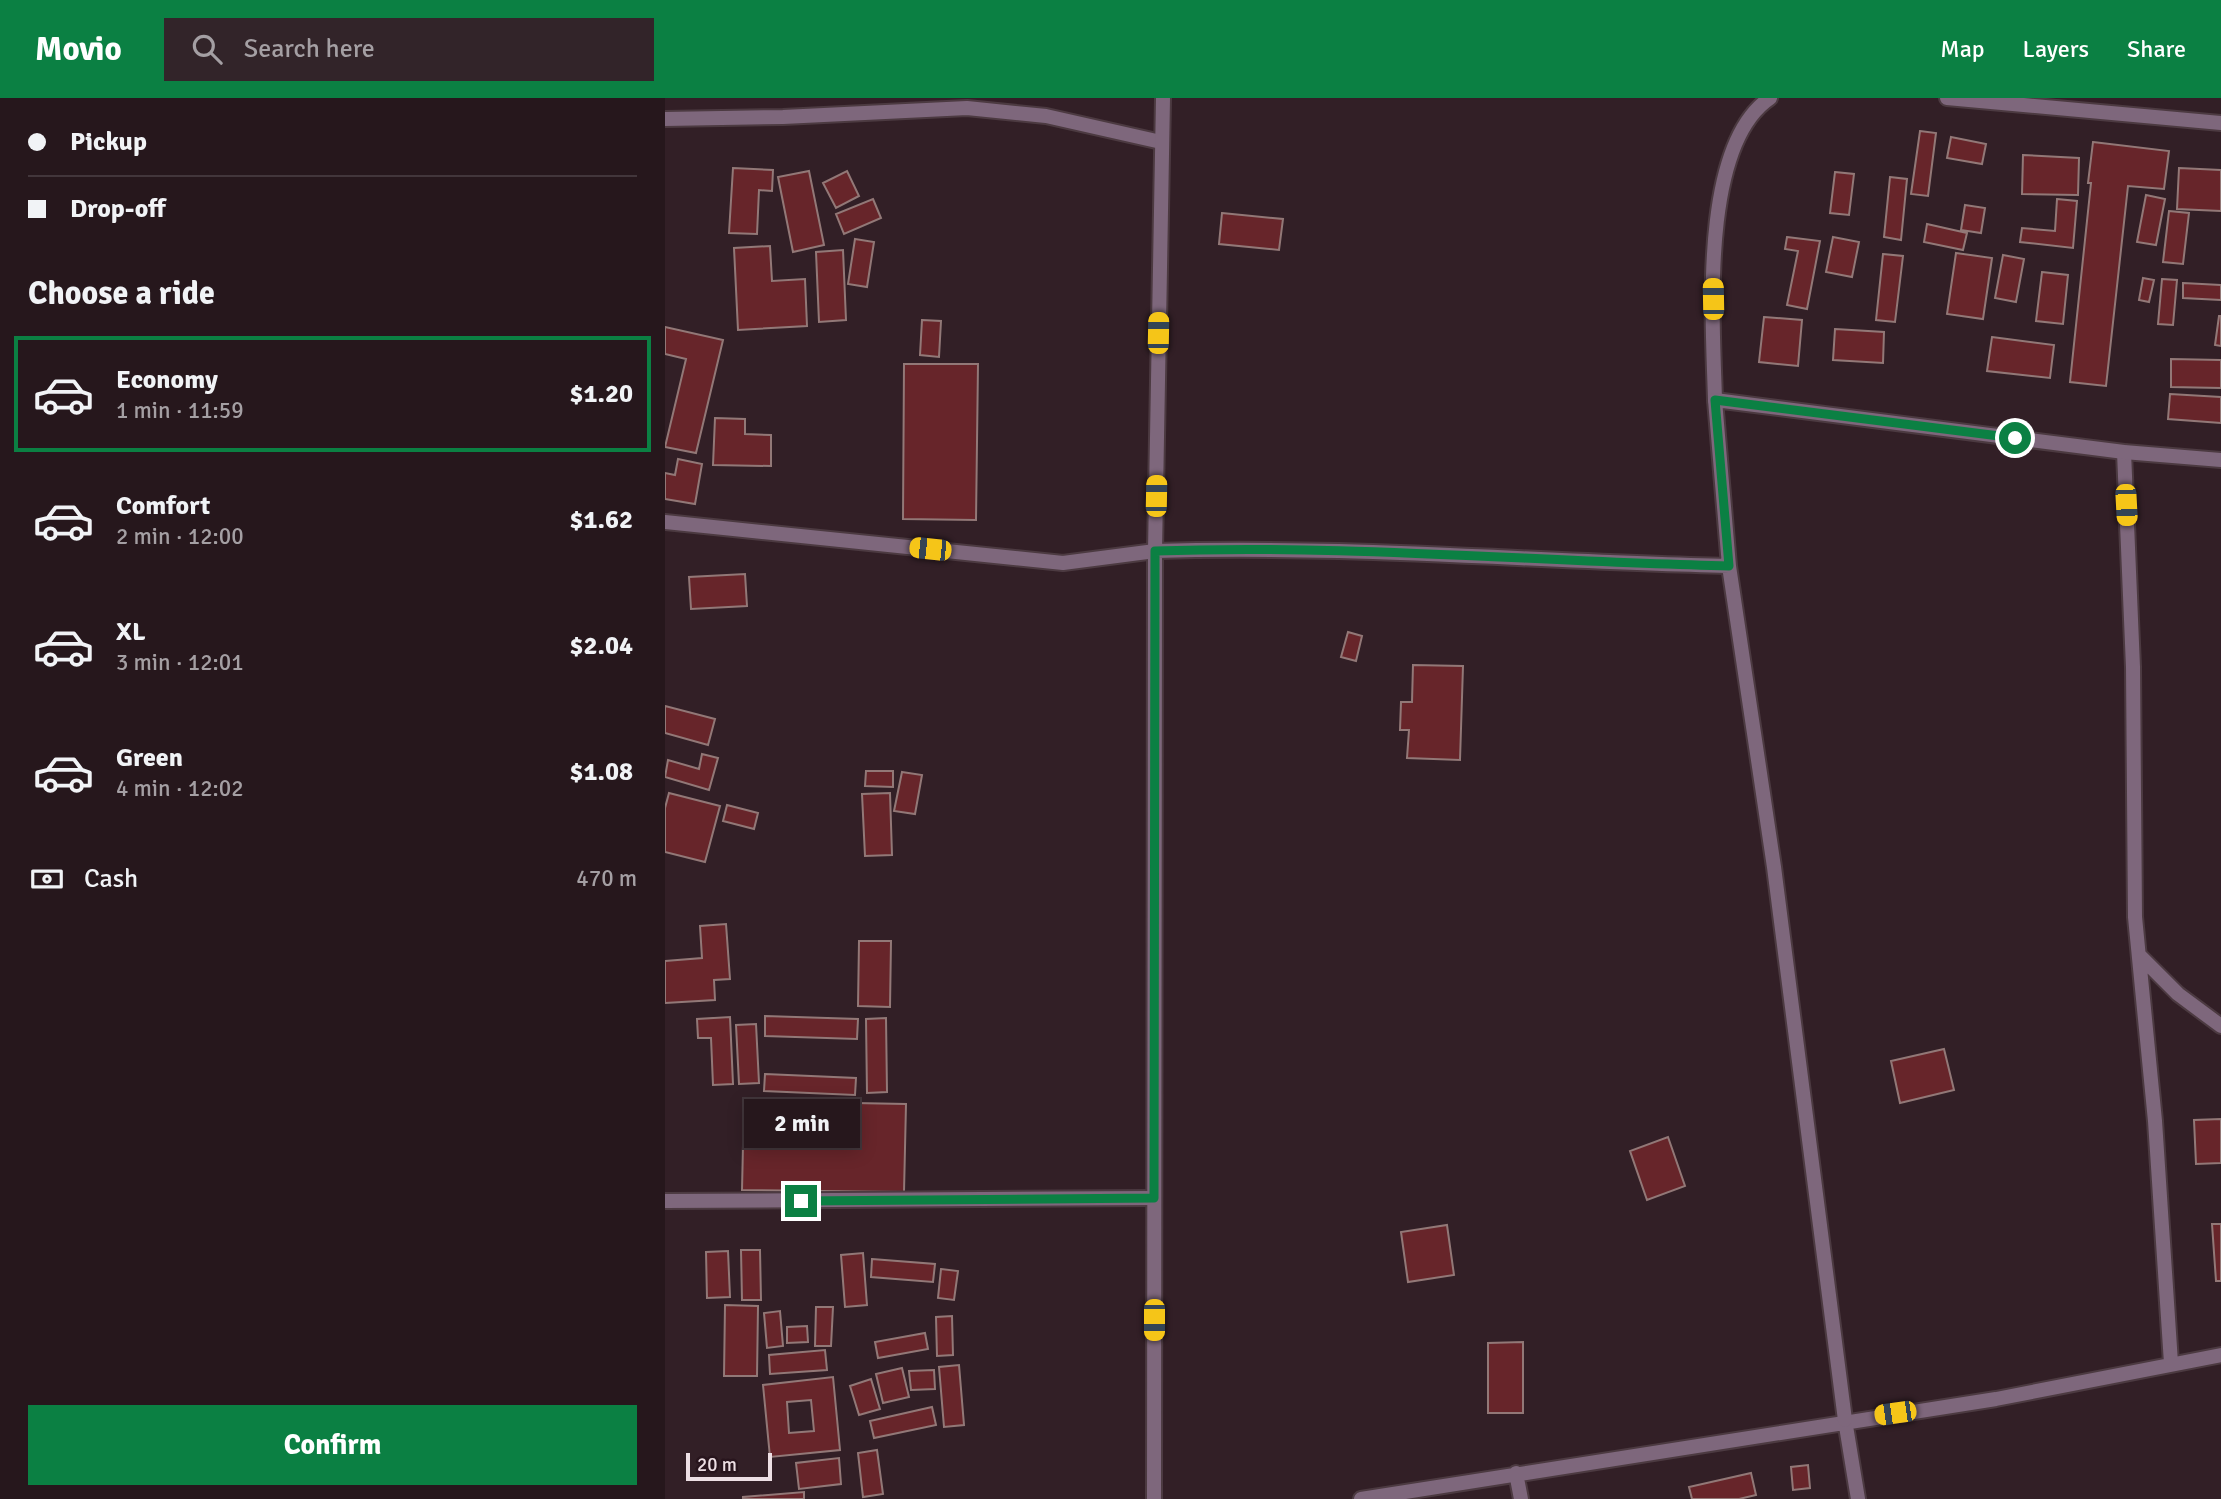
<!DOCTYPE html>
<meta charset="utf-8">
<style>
body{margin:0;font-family:Signika,sans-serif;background:#322429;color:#f1f3f6;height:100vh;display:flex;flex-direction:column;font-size:26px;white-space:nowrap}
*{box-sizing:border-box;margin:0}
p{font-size:23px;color:#a49fa3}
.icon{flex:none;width:38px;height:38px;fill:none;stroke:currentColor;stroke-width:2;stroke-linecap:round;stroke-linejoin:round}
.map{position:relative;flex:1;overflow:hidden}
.panel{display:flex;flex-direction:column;background:#26171c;width:665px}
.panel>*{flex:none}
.guide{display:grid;align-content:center;height:154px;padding:0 28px;background:#26171c}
.scale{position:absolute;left:21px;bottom:18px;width:86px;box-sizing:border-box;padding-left:7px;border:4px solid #eddfe4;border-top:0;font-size:19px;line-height:24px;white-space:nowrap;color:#eddfe4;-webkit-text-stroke:5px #28151d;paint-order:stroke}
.end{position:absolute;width:32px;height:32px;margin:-16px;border:9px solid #0b8043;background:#fff;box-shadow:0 0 0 4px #fff}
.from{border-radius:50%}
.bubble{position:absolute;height:49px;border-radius:0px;background:#26171c;box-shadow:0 4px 18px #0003,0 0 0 2px #42363b;font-size:23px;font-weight:800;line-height:49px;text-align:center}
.car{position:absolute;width:21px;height:42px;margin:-21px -10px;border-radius:9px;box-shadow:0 0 5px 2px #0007;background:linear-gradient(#f5c518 24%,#345 0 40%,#f5c518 0 76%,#345 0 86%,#f5c518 0)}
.guide b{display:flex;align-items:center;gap:24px;height:66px;font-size:26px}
.guide b+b{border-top:2px solid #42363b}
.guide i{width:18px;height:18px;background:#f1f3f6}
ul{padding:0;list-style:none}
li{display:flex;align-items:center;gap:21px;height:116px;margin:0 14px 10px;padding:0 14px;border:4px solid transparent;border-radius:0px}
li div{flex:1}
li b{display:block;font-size:26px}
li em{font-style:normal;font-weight:800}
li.active{border-color:#0b8043}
li>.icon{width:63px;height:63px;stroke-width:1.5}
h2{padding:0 28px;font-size:32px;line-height:84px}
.pay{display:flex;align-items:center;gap:18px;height:77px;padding:0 28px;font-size:26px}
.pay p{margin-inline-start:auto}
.button{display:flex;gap:14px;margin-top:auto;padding:14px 28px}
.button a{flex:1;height:80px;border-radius:0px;background:#0b8043;color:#fff;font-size:28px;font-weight:800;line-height:80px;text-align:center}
header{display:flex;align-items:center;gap:42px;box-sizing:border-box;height:98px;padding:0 35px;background:#0b8043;color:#fff}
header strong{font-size:33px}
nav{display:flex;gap:38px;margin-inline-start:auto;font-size:24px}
.search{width:490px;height:63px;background:#322429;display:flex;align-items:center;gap:18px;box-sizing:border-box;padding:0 24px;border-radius:0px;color:#a49fa3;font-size:26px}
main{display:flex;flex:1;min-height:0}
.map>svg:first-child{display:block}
.building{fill:#67252a;stroke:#927877;stroke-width:2;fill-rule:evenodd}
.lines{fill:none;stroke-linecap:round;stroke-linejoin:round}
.minor-casing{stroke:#4c3a41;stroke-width:18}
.tertiary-casing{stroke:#4c3a41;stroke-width:18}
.minor{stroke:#7e677c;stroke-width:14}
.tertiary{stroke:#7e677c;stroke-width:14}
.route{stroke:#0b8043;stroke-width:9}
</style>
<header>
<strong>Movio</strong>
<div class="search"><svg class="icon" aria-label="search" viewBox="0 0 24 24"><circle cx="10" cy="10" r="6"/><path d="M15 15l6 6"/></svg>Search here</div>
<nav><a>Map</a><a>Layers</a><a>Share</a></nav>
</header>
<main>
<section class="panel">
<div class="guide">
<b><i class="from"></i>Pickup</b>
<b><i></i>Drop-off</b>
</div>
<h2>Choose a ride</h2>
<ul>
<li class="active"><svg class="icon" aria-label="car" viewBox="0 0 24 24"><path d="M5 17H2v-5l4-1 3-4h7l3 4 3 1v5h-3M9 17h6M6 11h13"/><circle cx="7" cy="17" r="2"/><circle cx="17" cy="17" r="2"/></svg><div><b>Economy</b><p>1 min · 11:59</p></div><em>$1.20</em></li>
<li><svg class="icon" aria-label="car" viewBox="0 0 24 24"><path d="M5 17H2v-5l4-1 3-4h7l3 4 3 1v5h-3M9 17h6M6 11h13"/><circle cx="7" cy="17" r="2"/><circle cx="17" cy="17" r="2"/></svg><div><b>Comfort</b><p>2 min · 12:00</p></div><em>$1.62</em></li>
<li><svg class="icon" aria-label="car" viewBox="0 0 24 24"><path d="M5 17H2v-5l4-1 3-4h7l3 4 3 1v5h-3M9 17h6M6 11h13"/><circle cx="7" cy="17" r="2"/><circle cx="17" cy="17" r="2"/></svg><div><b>XL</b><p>3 min · 12:01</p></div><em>$2.04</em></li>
<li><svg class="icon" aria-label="car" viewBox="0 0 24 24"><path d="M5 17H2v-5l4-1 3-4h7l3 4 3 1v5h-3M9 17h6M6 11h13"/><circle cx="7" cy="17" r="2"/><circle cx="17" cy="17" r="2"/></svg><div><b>Green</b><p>4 min · 12:02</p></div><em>$1.08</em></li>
</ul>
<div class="pay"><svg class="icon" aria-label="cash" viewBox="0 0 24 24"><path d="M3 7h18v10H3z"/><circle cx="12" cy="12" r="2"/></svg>Cash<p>470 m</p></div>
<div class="button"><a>Confirm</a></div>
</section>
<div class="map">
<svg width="1556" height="1401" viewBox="0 0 1556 1401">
<rect width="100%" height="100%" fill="#321f26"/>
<path class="building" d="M 1255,33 L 1271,35 L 1263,98 L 1246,96 Z
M 1286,39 L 1321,46 L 1317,66 L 1282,60 Z
M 1428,44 L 1504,53 L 1499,91 L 1463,88 L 1441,288 L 1405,284 L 1426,85 L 1423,85 Z
M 1358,57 L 1414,60 L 1413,97 L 1357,96 Z
M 68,70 L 108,72 L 107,93 L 94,92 L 92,136 L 64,135 Z
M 1514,70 L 1556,72 L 1556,113 L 1512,111 Z
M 144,73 L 159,147 L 128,154 L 113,79 Z
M 182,73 L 194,98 L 171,110 L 158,85 Z
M 1170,74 L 1189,76 L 1184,117 L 1165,115 Z
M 1225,79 L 1242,81 L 1236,142 L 1219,139 Z
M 1481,97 L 1500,101 L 1491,147 L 1472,144 Z
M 208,101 L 216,120 L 179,136 L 171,116 Z
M 1392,101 L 1412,103 L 1408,150 L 1355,144 L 1357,130 L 1390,133 Z
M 1300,107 L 1320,110 L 1316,135 L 1296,132 Z
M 1504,113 L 1524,115 L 1518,166 L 1498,164 Z
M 557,115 L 618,121 L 614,152 L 554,146 Z
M 1262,126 L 1302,135 L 1298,152 L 1259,144 Z
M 1122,139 L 1155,143 L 1142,211 L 1122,207 L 1133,153 L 1120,151 Z
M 1168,139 L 1194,144 L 1187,179 L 1161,174 Z
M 190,141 L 209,144 L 202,189 L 183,186 Z
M 105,148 L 107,183 L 140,181 L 142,228 L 73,232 L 69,150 Z
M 178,152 L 181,222 L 154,224 L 151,154 Z
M 1291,155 L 1327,160 L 1318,221 L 1282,216 Z
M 1218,156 L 1238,158 L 1230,224 L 1211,222 Z
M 1338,157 L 1359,161 L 1351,204 L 1330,200 Z
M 1377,174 L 1403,177 L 1398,226 L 1371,223 Z
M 1478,180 L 1489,182 L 1484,204 L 1474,202 Z
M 1497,181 L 1512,182 L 1508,227 L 1493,226 Z
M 1518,185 L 1556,187 L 1556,202 L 1518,200 Z
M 1554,218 L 1556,218 L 1556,248 L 1550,247 Z
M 1099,219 L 1137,222 L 1133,268 L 1094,264 Z
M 257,222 L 276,223 L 274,259 L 255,257 Z
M 0,229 L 58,242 L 31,355 L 0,349 L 21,261 L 0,256 Z
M 1170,231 L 1219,234 L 1218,265 L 1168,262 Z
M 1327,239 L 1389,247 L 1385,280 L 1322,273 Z
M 1506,261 L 1556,262 L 1556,290 L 1506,289 Z
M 239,266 L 313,266 L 311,422 L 238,421 Z
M 1505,296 L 1556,299 L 1556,325 L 1503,321 Z
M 50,320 L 80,321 L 80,336 L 106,337 L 106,368 L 48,367 Z
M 13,361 L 37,366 L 30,406 L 0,401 L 0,375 L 10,377 Z
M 80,476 L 82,508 L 26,511 L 24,479 Z
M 683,534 L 697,538 L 691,563 L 676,559 Z
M 748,567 L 798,568 L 795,662 L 742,660 L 744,632 L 735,632 L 736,604 L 747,604 Z
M 0,608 L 50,621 L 43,647 L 0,635 Z
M 37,656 L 53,660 L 44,692 L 0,679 L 3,662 L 34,671 Z
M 201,673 L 228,673 L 228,689 L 200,688 Z
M 237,674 L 257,677 L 250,716 L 229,713 Z
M 4,695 L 55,708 L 40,764 L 0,754 L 0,710 Z
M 225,695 L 227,757 L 200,758 L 197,696 Z
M 62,707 L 93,715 L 89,731 L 58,723 Z
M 61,826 L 65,881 L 49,882 L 50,902 L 0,905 L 0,863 L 37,860 L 35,828 Z
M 194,843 L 226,843 L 225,909 L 193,908 Z
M 100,918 L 193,921 L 192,941 L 100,938 Z
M 65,919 L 68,986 L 48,987 L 46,940 L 33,940 L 32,921 Z
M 221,920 L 222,994 L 202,995 L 201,921 Z
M 91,926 L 94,985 L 74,986 L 71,927 Z
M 1279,951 L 1289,992 L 1235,1005 L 1226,963 Z
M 100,976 L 191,980 L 190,997 L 99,993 Z
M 79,1003 L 241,1006 L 239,1094 L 77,1092 Z
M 1556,1021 L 1556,1065 L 1531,1066 L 1529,1022 Z
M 1003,1039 L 1020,1088 L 982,1102 L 965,1053 Z
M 1547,1126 L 1556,1126 L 1556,1183 L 1551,1183 Z
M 782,1127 L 789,1177 L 743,1184 L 736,1134 Z
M 76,1152 L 95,1152 L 96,1202 L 77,1202 Z
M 63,1153 L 65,1199 L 42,1200 L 41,1154 Z
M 198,1155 L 202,1207 L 180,1209 L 176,1157 Z
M 207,1161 L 270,1166 L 268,1184 L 206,1179 Z
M 276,1171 L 293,1173 L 289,1202 L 273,1200 Z
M 60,1207 L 93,1208 L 92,1278 L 59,1278 Z
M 151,1209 L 168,1209 L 166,1248 L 150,1248 Z
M 115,1213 L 118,1248 L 102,1250 L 99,1215 Z
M 287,1218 L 288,1257 L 272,1258 L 271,1219 Z
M 142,1228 L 143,1244 L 122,1245 L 122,1229 Z
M 260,1235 L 263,1251 L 213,1260 L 210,1244 Z
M 858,1244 L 858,1315 L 823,1315 L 823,1245 Z
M 160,1252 L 162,1272 L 105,1276 L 104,1257 Z
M 294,1267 L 299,1327 L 279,1329 L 274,1269 Z
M 237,1270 L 244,1299 L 218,1305 L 211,1276 Z
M 269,1272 L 270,1291 L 246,1292 L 244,1273 Z
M 168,1279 L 175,1352 L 105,1359 L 98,1287 ZM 146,1302 L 149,1333 L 124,1335 L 122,1304 Z
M 206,1281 L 215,1311 L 194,1317 L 185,1288 Z
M 267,1309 L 271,1327 L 209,1340 L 205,1323 Z
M 212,1352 L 218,1396 L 198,1399 L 193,1355 Z
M 174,1360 L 176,1386 L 134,1391 L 131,1365 Z
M 1143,1367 L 1145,1390 L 1128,1392 L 1126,1369 Z
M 1086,1375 L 1091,1397 L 1074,1401 L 1027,1401 L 1024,1389 Z
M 139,1394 L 139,1401 L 78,1401 L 78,1399 Z"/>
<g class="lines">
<g class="minor-casing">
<path id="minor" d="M 1282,0 L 1556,25
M 0,21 L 118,19 L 302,10 L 381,18 L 496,44
M 1050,302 C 1048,225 1034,48 1105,0
M 1459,354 L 1468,569 L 1470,819 L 1490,1023 L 1506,1265
M 0,424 L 398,465 L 490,453
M 1474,857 L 1513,896 L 1556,928
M 0,1103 L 489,1100
M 1180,1322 L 1193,1401
M 851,1375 L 856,1401
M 696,1401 L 1331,1301 L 1556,1257"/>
</g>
<g class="tertiary-casing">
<path id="tertiary" d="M 490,453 C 682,447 873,464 1064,468
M 1180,1322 L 1109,769 L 1064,468 L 1050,302 L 1459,354 L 1556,362
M 489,1401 L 490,453 L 498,0"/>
</g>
<use href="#minor" class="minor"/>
<use href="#tertiary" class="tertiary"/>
</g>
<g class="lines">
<path class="route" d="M 136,1103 L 489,1100 L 490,453 C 682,446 873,464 1064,468 L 1050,302 L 1350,340"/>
</g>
</svg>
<div class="scale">20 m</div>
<i class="end from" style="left:1350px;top:340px"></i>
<i class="end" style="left:136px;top:1103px"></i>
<div class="bubble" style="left:79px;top:1001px;width:116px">2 min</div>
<i class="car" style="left:1048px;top:201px;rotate:359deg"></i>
<i class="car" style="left:493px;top:235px;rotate:1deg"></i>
<i class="car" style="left:491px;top:398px;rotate:1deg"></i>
<i class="car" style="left:1461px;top:407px;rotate:177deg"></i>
<i class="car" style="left:265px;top:451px;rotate:276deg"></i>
<i class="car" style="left:489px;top:1222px;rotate:180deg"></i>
<i class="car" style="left:1230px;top:1315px;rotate:262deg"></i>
</div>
</main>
